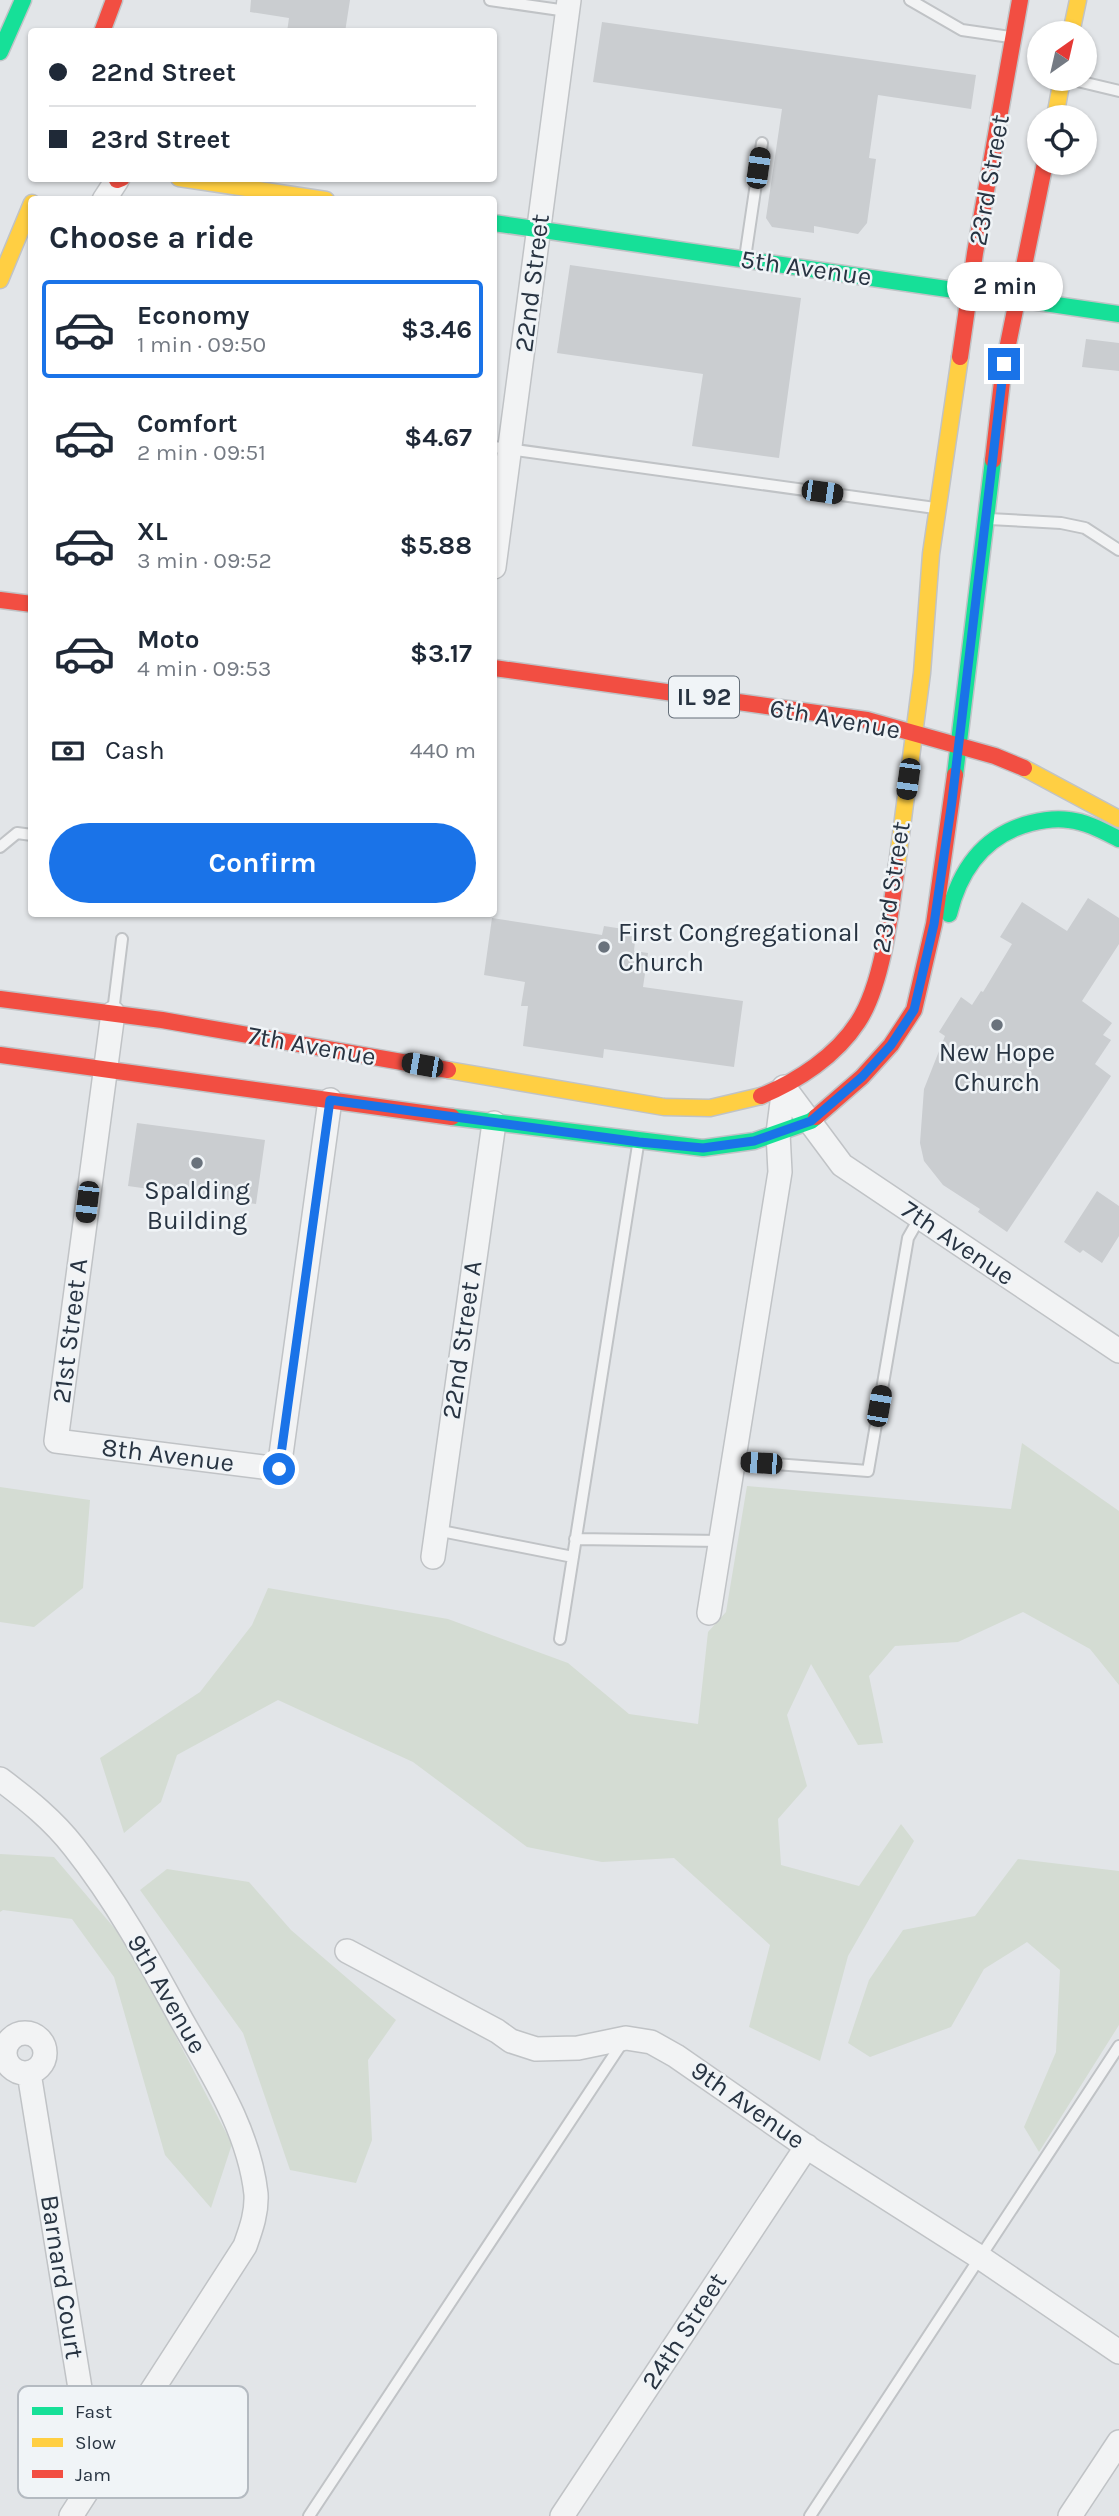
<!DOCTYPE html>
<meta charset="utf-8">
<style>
body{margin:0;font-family:Karla,sans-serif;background:#f2f2f3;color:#1f2937;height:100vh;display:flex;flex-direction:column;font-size:26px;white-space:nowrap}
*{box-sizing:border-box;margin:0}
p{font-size:23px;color:#747a83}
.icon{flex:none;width:38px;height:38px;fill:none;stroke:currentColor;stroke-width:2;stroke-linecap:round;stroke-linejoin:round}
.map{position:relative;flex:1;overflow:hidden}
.details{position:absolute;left:28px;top:196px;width:469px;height:721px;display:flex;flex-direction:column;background:#fff;border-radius:7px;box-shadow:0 2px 5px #0004}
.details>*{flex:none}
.top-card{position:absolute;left:28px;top:28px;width:469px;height:154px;border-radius:7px;box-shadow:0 2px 5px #0004;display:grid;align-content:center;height:154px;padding:0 21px;background:#fff}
.needle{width:46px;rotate:34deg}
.buttons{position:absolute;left:1027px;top:21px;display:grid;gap:14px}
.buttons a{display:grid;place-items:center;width:70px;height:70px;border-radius:50%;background:#fff;box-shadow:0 2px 5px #0004;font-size:35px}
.end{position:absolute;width:32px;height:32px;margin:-16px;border:9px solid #1a73e8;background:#fff;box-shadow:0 0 0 4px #fff}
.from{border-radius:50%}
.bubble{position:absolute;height:49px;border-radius:24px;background:#fff;box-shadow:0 2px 5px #0004;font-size:23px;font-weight:700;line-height:49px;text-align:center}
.car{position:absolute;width:21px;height:42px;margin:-21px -10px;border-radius:9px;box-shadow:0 0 5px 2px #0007;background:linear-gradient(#222 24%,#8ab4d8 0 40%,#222 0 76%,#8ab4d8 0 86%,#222 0)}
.top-card b{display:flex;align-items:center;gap:24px;height:66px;font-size:26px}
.top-card b+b{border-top:2px solid #e0e1e3}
.top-card i{width:18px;height:18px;background:#1f2937}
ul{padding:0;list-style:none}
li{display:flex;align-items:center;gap:21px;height:98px;margin:0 14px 10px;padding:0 7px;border:4px solid transparent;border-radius:7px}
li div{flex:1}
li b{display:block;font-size:26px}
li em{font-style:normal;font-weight:700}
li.current{border-color:#1a73e8}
li>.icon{width:63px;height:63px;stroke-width:1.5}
h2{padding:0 21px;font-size:32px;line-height:84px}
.pay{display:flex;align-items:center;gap:18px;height:77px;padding:0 21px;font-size:26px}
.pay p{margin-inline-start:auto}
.primary-button{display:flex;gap:14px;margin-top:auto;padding:14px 21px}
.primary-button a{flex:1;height:80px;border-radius:42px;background:#1a73e8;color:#fff;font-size:28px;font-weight:700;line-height:80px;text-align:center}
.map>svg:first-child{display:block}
.green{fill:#d4dcd3}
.building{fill:#cacdd0}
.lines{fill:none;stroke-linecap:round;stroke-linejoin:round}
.lane-casing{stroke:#c0c3c6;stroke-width:14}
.street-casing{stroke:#c0c3c6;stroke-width:26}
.fast-casing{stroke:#c0c3c6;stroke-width:19}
.slow-casing{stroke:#c0c3c6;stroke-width:19}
.jam-casing{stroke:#c0c3c6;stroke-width:19}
.lane{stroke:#f2f3f4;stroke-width:10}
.street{stroke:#f2f3f4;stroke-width:23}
.fast{stroke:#16e098;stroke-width:16}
.slow{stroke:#ffcf43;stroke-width:16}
.jam{stroke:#f24e42;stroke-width:16}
.route{stroke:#1a73e8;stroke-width:9}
.poi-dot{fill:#69727c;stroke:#f0f4f7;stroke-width:2.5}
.labels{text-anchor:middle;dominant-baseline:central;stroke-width:5;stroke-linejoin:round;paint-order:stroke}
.shield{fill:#f0f4f7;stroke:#646e78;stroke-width:2}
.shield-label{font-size:24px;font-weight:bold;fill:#283442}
.street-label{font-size:26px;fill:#283442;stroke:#f0f4f7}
.poi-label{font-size:26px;fill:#283442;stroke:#f0f4f7}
.key{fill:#f0f4f7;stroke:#b4bac1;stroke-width:2}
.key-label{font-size:19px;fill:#283442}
</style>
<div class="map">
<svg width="1119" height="2516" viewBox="0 0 1119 2516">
<rect width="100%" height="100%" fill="#e2e5e8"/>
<path class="green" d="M 1022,1443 L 1119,1511 L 1119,1685 L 1090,1649 L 1023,1612 L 958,1642 L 895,1646 L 869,1676 L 883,1743 L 858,1745 L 811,1664 L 787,1715 L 807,1786 L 778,1819 L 781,1865 L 859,1886 L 901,1824 L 914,1841 L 848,1956 L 820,2061 L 749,2027 L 770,1945 L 674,1858 L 602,1862 L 527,1847 L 413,1762 L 278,1700 L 177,1755 L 161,1802 L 124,1833 L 100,1758 L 200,1692 L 252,1625 L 268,1588 L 448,1619 L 568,1663 L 629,1714 L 698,1724 L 708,1632 L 726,1612 L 747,1486 L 1011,1509 Z
M 0,1487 L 90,1500 L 83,1588 L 34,1627 L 0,1622 Z
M 0,1854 L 54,1857 L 127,1943 L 232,2144 L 211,2208 L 165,2155 L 114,1977 L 72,1919 L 3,1910 L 0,1912 Z
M 1018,1859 L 1119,1871 L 1119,2025 L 1039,2152 L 1024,2127 L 1056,2052 L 1060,1970 L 1027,1942 L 984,1969 L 951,2027 L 870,2057 L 848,2043 L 869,1980 L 903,1930 L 975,1916 Z
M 167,1869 L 249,1882 L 291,1930 L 396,2020 L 368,2060 L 372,2140 L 356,2183 L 290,2170 L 243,2033 L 140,1890 Z"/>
<path class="building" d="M 251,0 L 350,0 L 345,32 L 287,32 L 289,18 L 250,12 Z
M 602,22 L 976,75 L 971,109 L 878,95 L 869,158 L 876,159 L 867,223 L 858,234 L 814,226 L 814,233 L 772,227 L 766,218 L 782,109 L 593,82 Z
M 570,265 L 801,298 L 779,458 L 692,446 L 703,374 L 557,353 Z
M 1086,339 L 1119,343 L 1119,371 L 1082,367 Z
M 1088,898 L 1119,918 L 1119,944 L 1082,1001 L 1112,1023 L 1103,1035 L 1111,1040 L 1095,1064 L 1111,1076 L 1007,1232 L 978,1212 L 980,1209 L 943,1185 L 924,1161 L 920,1143 L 924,1089 L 945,1036 L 939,1032 L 961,997 L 972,1005 L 981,991 L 983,992 L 1012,944 L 1000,937 L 1022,902 L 1067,931 Z
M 492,918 L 602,935 L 604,926 L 636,931 L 634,951 L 648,953 L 643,987 L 743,1001 L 734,1067 L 604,1049 L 603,1058 L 523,1046 L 528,1006 L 521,1006 L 525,982 L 484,975 Z
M 137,1123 L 265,1140 L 256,1204 L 128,1186 Z
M 1097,1191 L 1119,1206 L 1119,1236 L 1102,1263 L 1083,1250 L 1080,1253 L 1064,1242 Z"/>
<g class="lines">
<g class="lane-casing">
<path id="lane" d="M 490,0 L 567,11
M 910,0 L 962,30 L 1010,37
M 1069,79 L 1119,91
M 745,258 L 762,143
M 494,447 L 935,508
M 989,519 L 1061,523 L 1085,528 L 1119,550
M 0,847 L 17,833 L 32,835
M 113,1012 L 122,939
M 734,1461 L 868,1471 L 908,1238 L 920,1217
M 436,1530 L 573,1557
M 575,1539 L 721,1541
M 560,1639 L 638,1145
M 309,2516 L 624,2040
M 810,2516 L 1119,2046"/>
</g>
<g class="street-casing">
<path id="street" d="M 104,200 L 117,180
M 494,567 L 569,0
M 113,1013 L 56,1441 L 279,1469 L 330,1100
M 784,1087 L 842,1165 L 1119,1351
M 433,1557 L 494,1123
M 709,1613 L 780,1172 L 778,1133 L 784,1087
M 0,1779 C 28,1800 53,1820 74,1847 C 116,1900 149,1960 181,2019 C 212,2074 249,2130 256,2194 C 257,2213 251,2229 245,2246 L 71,2516
M 347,1951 L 497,2031 L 511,2041 L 536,2049 L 578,2048 L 626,2038 L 651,2042 L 676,2056 L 813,2151 L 981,2258 L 1119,2352
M5 2053a20 20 0 1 1 40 0a20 20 0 1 1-40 0Z
M 29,2073 L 95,2481
M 562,2516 L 807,2146
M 1070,2516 L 1119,2442"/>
</g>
<g class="fast-casing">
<path id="fast" d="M 0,52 L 23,0
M 494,223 L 1119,314
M 955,775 L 993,460
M 949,914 C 960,869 984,835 1031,823 C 1043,820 1056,818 1069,820 C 1087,822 1103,831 1119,839
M 452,1117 L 703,1148 L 754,1141 L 811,1121 L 816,1117"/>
</g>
<g class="slow-casing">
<path id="slow" d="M 1071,33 L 1078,0
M 1055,117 L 1062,79
M 179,178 L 326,200
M 0,280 L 32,203
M 1024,768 L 1119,819
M 897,865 L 922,673 L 931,554 L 960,357
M 448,1070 L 664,1107 L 710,1108 L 761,1096"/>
</g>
<g class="jam-casing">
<path id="jam" d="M 102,32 L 114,0
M 117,180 L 122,178
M 960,357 L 975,253 L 1020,0
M 993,460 L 1004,364 L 1045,163
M 0,600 L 32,604
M 494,668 L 867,720 L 995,756 L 1024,768
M 0,999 L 162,1020 L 448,1070
M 0,1055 L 452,1117
M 761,1096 C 798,1081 836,1056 858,1022 C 883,984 891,910 897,865
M 816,1117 L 862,1077 L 891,1045 L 914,1010 L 934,924 L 955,775"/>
</g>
<use href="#lane" class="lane"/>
<use href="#street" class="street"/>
<use href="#fast" class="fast"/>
<use href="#slow" class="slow"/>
<use href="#jam" class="jam"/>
</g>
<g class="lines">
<path class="route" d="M 279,1469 L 330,1100 L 639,1142 L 703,1148 L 754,1141 L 811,1121 L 862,1077 L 891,1045 L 914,1010 L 934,924 L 952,801 L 1004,364"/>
</g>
<g class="poi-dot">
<circle cx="604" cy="947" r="7"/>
<circle cx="997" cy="1025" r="7"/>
<circle cx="197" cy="1163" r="7"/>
</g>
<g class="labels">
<rect class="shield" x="669" y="676.5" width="70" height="41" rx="5"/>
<g class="shield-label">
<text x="704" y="697">IL 92</text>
</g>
<g class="street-label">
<text transform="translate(989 180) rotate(-80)">23rd Street</text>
<text transform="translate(806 268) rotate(8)">5th Avenue</text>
<text transform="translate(532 283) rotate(-83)">22nd Street</text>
<text transform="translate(835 719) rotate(10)">6th Avenue</text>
<text transform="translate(891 887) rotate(-81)">23rd Street</text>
<text transform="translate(312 1046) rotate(10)">7th Avenue</text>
<text transform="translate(958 1243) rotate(34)">7th Avenue</text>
<text transform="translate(70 1331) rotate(-83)">21st Street A</text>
<text transform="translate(462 1340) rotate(-82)">22nd Street A</text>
<text transform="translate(168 1455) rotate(7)">8th Avenue</text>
<text transform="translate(167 1994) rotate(60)">9th Avenue</text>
<text transform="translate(748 2105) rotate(35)">9th Avenue</text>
<text transform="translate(62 2277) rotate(81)">Barnard Court</text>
<text transform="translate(684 2331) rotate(-57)">24th Street</text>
</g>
<g class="poi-label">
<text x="618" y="932" text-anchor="start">First Congregational<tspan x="618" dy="30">Church</tspan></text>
<text x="997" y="1052">New Hope<tspan x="997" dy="30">Church</tspan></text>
<text x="197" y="1190">Spalding<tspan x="197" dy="30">Building</tspan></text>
</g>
</g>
<rect x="18" y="2386" width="230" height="112" rx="10" class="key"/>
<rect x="32" y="2407" width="31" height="8" fill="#16e098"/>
<rect x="32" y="2438" width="31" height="9" fill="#ffcf43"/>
<rect x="32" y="2470" width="31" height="8" fill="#f24e42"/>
<g class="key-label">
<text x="75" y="2418">Fast</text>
<text x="75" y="2449">Slow</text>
<text x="75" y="2481">Jam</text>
</g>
</svg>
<div class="buttons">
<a><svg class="needle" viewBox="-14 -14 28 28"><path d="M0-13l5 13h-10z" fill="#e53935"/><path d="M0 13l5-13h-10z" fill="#747a83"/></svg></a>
<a><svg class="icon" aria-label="locate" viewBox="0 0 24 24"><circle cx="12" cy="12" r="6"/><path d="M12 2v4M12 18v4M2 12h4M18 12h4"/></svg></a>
</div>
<i class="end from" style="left:279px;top:1469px"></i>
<i class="end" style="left:1004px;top:364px"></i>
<div class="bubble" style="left:947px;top:262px;width:116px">2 min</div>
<i class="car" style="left:758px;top:168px;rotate:8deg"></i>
<i class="car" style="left:822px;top:492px;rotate:98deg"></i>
<i class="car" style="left:908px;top:779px;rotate:188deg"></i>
<i class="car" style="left:422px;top:1065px;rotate:280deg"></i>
<i class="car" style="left:87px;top:1202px;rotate:187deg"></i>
<i class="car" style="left:879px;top:1406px;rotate:10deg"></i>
<i class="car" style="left:761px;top:1463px;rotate:274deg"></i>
<div class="top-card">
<b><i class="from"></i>22nd Street</b>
<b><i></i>23rd Street</b>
</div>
<section class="details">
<h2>Choose a ride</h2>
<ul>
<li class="current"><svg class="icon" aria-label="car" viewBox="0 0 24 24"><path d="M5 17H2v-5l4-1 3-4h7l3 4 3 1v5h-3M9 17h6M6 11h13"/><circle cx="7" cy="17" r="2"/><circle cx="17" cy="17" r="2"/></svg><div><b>Economy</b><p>1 min · 09:50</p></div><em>$3.46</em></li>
<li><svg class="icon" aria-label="car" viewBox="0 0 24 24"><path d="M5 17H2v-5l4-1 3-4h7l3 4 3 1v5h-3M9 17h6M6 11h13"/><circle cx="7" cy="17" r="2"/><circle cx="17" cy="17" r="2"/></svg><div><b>Comfort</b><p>2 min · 09:51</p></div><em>$4.67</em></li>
<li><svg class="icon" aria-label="car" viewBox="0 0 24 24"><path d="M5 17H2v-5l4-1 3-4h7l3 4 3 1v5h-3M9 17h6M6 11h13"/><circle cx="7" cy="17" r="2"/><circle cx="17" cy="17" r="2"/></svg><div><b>XL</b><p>3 min · 09:52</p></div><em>$5.88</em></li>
<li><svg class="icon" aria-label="car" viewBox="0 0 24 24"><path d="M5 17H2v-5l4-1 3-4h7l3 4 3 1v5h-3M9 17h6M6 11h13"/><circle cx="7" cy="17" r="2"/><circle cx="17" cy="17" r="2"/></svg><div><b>Moto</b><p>4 min · 09:53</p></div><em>$3.17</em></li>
</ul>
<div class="pay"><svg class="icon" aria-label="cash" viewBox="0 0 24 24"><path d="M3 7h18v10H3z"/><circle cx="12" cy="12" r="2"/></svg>Cash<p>440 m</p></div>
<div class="primary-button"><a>Confirm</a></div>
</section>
</div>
